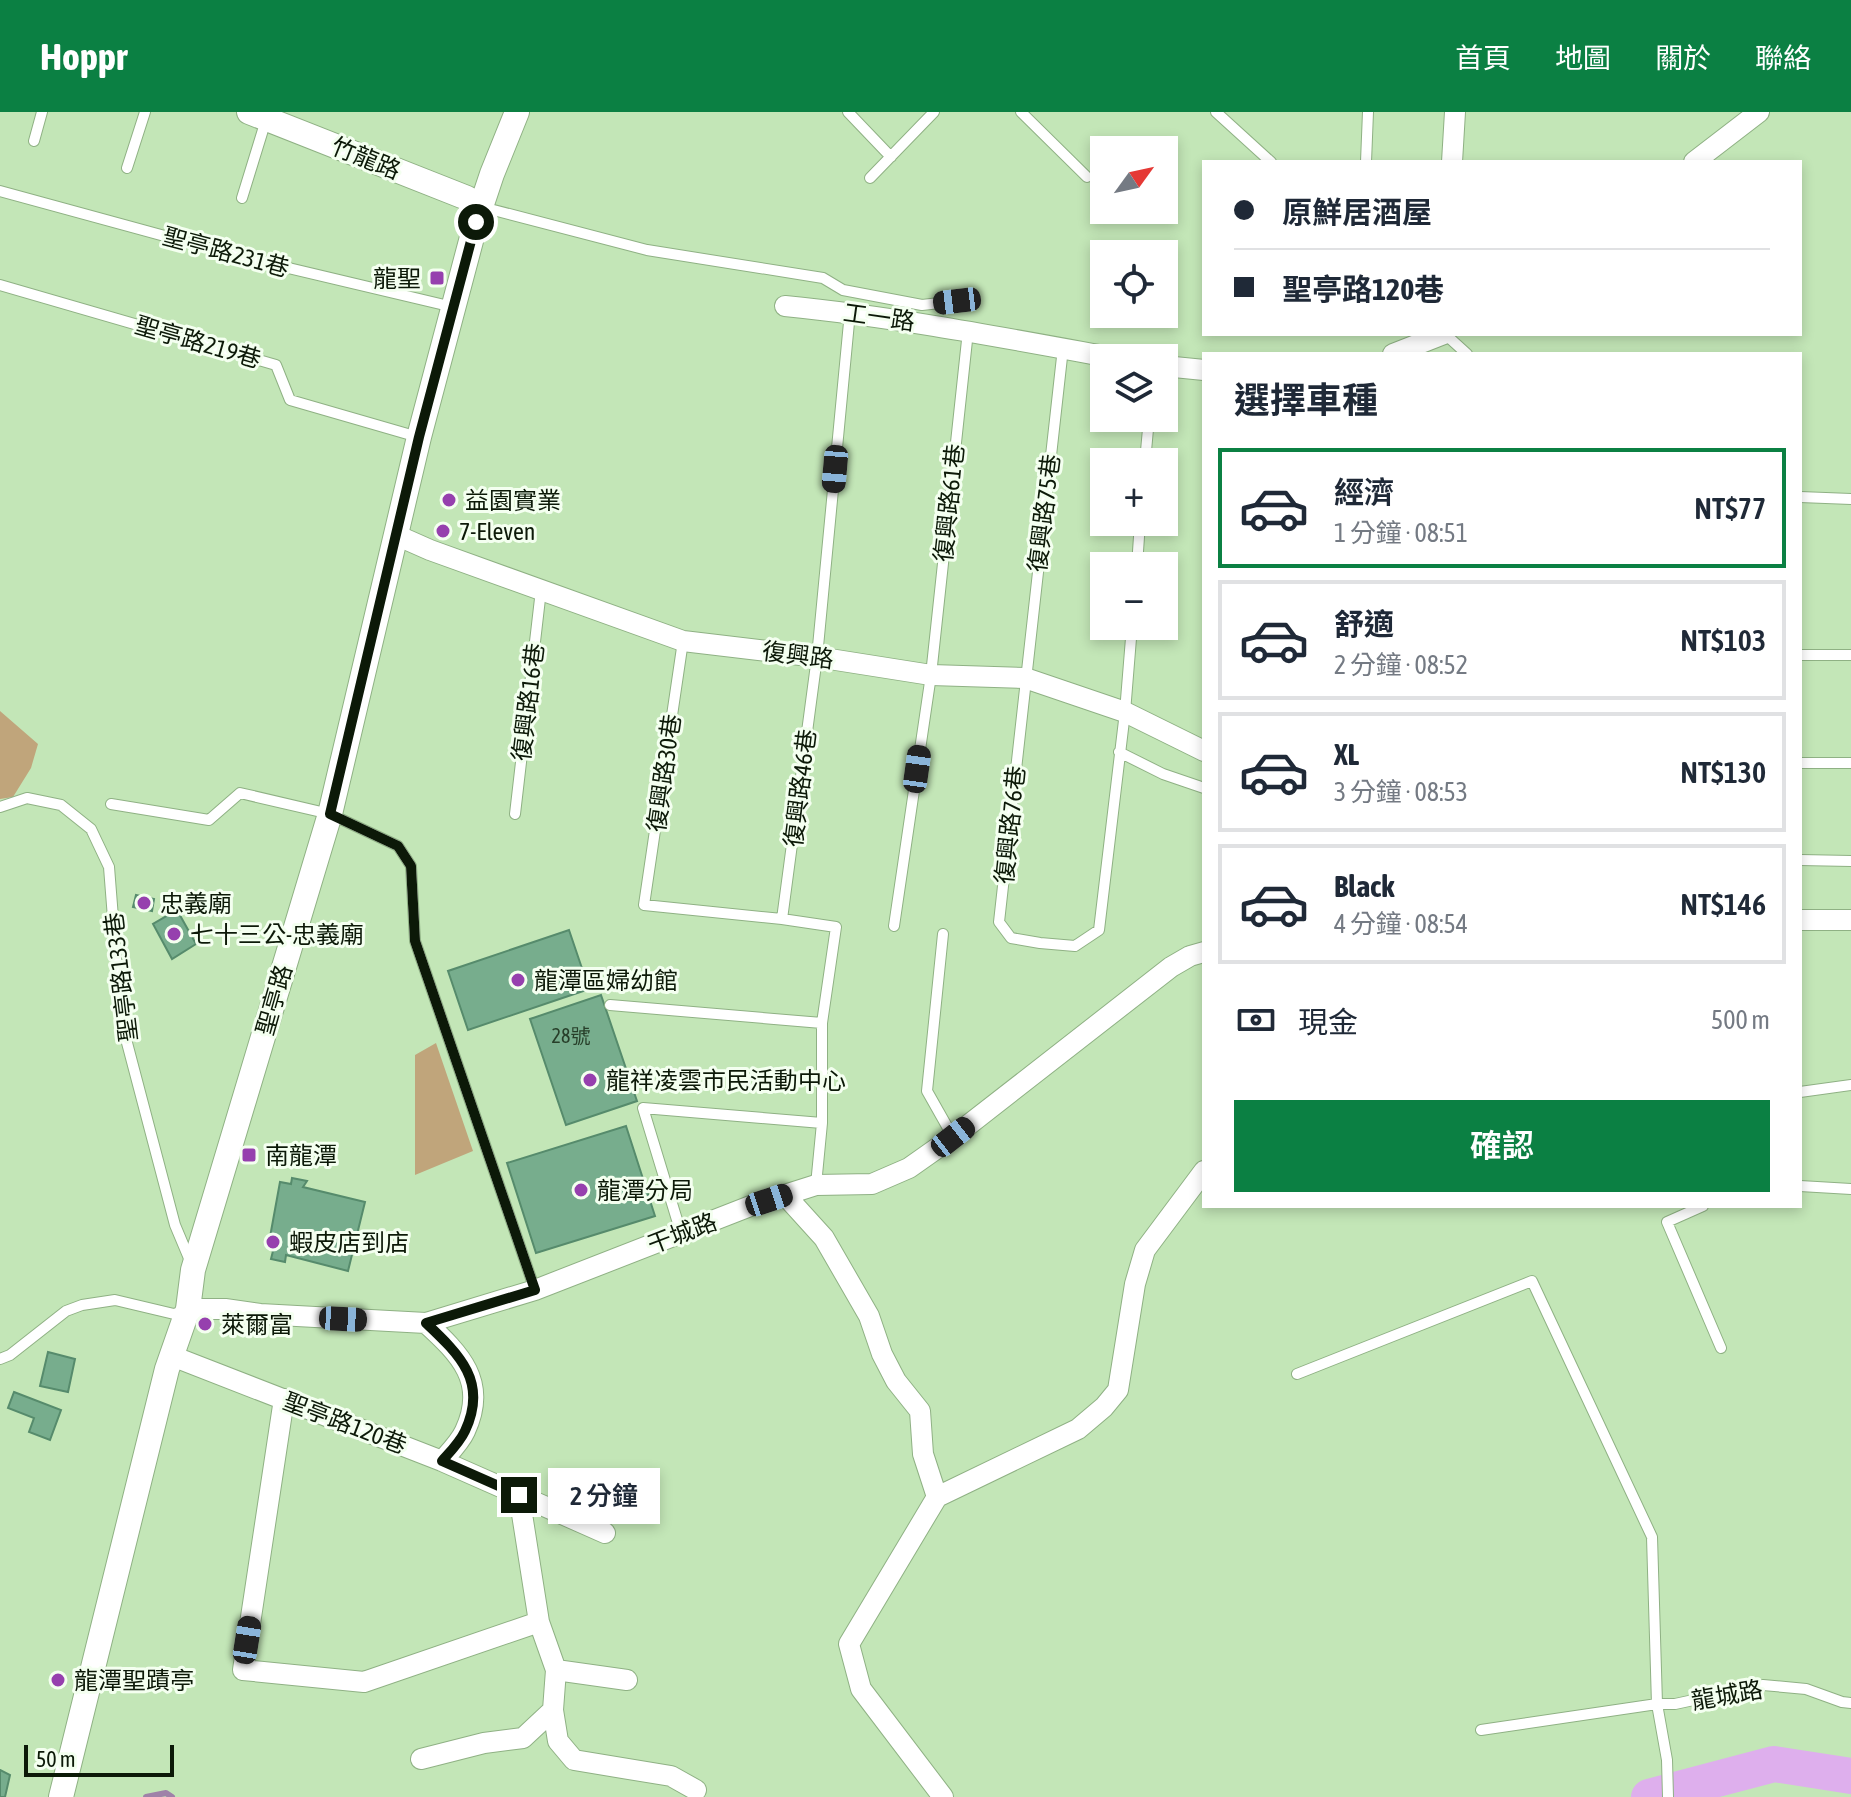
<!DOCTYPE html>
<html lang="zh-TW">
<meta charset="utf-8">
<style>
body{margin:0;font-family:"Asap Condensed","Noto Sans TC",sans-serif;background:#f6f6f7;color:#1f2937;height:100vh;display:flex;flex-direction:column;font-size:30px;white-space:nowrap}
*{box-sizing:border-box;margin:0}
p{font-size:26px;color:#747a83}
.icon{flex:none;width:44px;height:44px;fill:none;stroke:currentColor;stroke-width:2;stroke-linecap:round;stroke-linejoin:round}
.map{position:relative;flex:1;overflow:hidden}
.drawer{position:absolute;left:1202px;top:240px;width:600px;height:856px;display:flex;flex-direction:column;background:#fff;border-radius:0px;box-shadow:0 4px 12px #0003}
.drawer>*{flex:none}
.hud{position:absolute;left:1202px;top:48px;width:600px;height:176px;border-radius:0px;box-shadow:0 4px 12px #0003;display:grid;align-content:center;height:176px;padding:0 32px;background:#fff}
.needle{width:52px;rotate:57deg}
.fabs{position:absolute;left:1090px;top:24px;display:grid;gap:16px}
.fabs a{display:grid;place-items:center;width:88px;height:88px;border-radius:0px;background:#fff;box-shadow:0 4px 12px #0003;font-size:40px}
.scale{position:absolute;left:24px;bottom:20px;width:150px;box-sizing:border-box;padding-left:8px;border:4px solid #0c1908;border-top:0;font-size:22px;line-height:28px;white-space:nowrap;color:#0c1908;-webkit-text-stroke:6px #f4fff0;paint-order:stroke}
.end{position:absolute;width:36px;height:36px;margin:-18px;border:10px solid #0c1908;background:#fff;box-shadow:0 0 0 4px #fff}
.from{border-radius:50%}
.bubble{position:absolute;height:56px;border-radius:0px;background:#fff;box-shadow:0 4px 12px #0003;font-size:26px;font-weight:600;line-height:56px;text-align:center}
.car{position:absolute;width:24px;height:48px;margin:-24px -12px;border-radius:10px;box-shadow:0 0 6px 2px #0007;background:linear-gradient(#222 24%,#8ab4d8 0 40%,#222 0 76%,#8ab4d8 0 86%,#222 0)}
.hud b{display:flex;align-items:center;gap:28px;height:76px;font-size:30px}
.hud b+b{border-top:2px solid #e0e1e3}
.hud i{width:20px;height:20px;background:#1f2937}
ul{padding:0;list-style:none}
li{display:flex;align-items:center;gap:24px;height:120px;margin:0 16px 12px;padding:0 16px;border:4px solid #e0e1e3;border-radius:0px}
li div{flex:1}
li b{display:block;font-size:30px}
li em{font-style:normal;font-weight:600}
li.active{border-color:#0b8043}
li>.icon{width:72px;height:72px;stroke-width:1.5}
h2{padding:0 32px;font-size:36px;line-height:96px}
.pay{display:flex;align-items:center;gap:20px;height:88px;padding:0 32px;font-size:30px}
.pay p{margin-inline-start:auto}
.action{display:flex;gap:16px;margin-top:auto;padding:16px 32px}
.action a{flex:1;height:92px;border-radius:0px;background:#0b8043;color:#fff;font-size:32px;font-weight:600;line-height:92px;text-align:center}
header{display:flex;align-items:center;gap:48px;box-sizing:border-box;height:112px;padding:0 40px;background:#0b8043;color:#fff}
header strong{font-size:38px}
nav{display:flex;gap:44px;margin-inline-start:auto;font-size:28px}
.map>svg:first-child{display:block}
.green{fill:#c0a57b}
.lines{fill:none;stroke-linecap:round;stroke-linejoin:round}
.stream{stroke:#9f82a8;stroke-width:6}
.river{stroke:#deafed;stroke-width:36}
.building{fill:#77ad8d;stroke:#568b6c;stroke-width:2}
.service-casing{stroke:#8fb184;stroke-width:12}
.minor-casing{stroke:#8fb184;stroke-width:22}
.tertiary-casing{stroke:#8fb184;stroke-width:26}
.service{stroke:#fff;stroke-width:10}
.minor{stroke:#fff;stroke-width:20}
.tertiary{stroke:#fff;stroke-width:24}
.route{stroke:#0c1908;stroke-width:10}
.poi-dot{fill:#9640ae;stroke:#f4fff0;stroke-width:3}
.labels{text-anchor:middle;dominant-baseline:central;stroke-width:6;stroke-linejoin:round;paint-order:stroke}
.number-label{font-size:20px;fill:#273e29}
.street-label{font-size:24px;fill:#0c1908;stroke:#f4fff0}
.poi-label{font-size:24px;fill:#0c1908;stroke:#f4fff0;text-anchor:start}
</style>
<header>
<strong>Hoppr</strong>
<nav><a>首頁</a><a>地圖</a><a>關於</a><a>聯絡</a></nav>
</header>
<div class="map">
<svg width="1851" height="1685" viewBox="0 0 1851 1685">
<rect width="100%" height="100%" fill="#c3e6b7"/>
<path class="green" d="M 0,599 L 38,632 L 31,656 L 13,685 L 0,687 Z
M 436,931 L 473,1039 L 415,1063 L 415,943 Z"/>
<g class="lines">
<path class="stream" d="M 146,1685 L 166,1681 L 172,1685"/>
<path class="river" d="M 1649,1685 L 1774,1652 L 1851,1664"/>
</g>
<path class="building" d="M 136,783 L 154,787 L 152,799 L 133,795 Z
M 177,798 L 196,832 L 172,847 L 153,812 Z
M 569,818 L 589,877 L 468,918 L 448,859 Z
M 601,883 L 637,989 L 566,1013 L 530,907 Z
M 626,1014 L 655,1104 L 536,1141 L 507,1051 Z
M 292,1066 L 307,1069 L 303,1075 L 365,1090 L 348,1159 L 286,1143 L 285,1150 L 271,1147 L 273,1139 L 268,1136 L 280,1070 L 291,1072 Z
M 48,1240 L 75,1247 L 68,1280 L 40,1274 Z
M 14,1280 L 61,1298 L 50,1328 L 29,1320 L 34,1306 L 8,1296 Z
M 0,1658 L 10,1663 L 5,1685 L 0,1685 Z"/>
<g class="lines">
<g class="service-casing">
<path id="service" d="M 848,0 L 891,45
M 1021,0 L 1087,65
M 1216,0 L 1271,50
M 34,29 L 42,0
M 1366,50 L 1368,0
M 127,56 L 145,0
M 870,66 L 934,0
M 0,79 L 238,144 L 453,195
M 242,86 L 266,8
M 482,95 L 647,138 L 823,166 L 843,178 L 922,193 L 957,189
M 0,173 L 276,253 L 290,288 L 418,325
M 1445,222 L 1467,242
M 1063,236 L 999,810 L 1011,826 L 1040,831 L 1075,834 L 1099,818 L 1125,600 L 1132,514
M 1145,350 L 1149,306
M 1800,385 L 1851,387
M 1137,454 L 1140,410
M 683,529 L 644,793 L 782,807 L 836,815 L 822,911 L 822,1011 L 816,1073
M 1800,543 L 1851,543
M 1119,640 L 1163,662 L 1204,676
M 1800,651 L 1851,651
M 111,692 L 209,708 L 240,681 L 330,702 L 398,734 L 411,754 L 415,829 L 535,1178
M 0,695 L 27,686 L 61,693 L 91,717 L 109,755 L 121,908 L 175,1113 L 191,1151
M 515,702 L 541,478
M 1800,748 L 1851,749
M 782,807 L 817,545 L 850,200
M 894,814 L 931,563 L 968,219
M 943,822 L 927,979 L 953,1025
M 610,893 L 822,911
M 1800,980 L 1851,973
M 1800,1074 L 1851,1077
M 1703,1094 L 1667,1110 L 1721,1236
M 681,1121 L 643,996 L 822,1011
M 0,1247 L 10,1243 L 66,1199 L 82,1193 L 115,1188 L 174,1202 L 187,1198
M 1297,1262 L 1532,1169 L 1652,1425 L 1657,1592 L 1481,1618
M 1668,1685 L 1667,1648 L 1657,1592 L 1675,1592 L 1763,1573 L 1806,1577 L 1842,1590 L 1851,1591"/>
</g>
<g class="minor-casing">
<path id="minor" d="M 1452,50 L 1455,0
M 1694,50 L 1759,0
M 785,194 C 896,205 1005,226 1115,246
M 1393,242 L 1444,222
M 1164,254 L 1204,258
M 396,423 L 430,438 L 683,529 L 817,545 L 931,563 L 1025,566 L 1125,600 L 1204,639
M 1800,808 L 1851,808
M 785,1083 L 824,1126 L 869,1204 L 882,1242 L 896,1269 L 920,1299 L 923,1342 L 937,1385 L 849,1532 L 861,1577 L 943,1685
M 188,1197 L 225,1197 L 260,1202 L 426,1211 L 535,1178 L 753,1093 L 816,1073 L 872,1072 L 909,1056 L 953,1025 L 1171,855 L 1190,844 L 1204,840
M 426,1211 C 460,1242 488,1270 465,1319 C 460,1330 450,1340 442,1349
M 172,1244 L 442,1349 L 605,1421
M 284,1287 L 243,1558 L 364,1570 L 539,1510
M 519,1383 L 539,1510 L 556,1558 L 553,1598 L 558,1629 L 574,1648 L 671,1664 L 696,1678
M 937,1385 L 1078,1317 L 1104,1295 L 1118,1278 L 1135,1172 L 1145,1138 L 1204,1059
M 556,1558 L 627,1568
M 421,1647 L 484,1631 L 523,1626 L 553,1598"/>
</g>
<g class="tertiary-casing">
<path id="tertiary" d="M 249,0 L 467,86 L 482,95
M 61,1685 L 167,1257 L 188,1197 L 193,1158 L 330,702 L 419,325 L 476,110 L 492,62 L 517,0"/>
</g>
<use href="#service" class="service"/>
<use href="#minor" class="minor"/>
<use href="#tertiary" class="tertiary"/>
</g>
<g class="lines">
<path class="route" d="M 476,110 L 419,325 L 330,702 L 398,734 L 411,754 L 415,829 L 535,1178 L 426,1211 C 460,1243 488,1270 465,1319 C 460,1330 450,1340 442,1349 L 519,1383"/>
</g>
<g class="poi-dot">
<rect x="429" y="158" width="16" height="16" rx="4"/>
<circle cx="449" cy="388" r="8"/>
<circle cx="443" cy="419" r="8"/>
<circle cx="144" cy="791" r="8"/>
<circle cx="174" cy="822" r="8"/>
<circle cx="518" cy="868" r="8"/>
<circle cx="590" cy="968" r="8"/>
<rect x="241" y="1035" width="16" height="16" rx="4"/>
<circle cx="581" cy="1078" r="8"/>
<circle cx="273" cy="1130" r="8"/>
<circle cx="205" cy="1212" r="8"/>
<circle cx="58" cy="1568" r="8"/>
</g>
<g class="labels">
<g class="number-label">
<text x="571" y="923">28號</text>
</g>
<g class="street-label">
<text transform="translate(366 46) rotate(22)">竹龍路</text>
<text transform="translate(226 140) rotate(15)">聖亭路231巷</text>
<text transform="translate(879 205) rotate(8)">工一路</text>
<text transform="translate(198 230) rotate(16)">聖亭路219巷</text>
<text transform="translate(949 391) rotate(-84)">復興路61巷</text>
<text transform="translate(1044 401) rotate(-83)">復興路75巷</text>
<text transform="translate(798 543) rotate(7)">復興路</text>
<text transform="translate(528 590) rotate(-83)">復興路16巷</text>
<text transform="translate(664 661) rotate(-82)">復興路30巷</text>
<text transform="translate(800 676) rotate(-83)">復興路46巷</text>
<text transform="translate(1010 713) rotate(-84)">復興路76巷</text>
<text transform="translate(121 865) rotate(-97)">聖亭路133巷</text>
<text transform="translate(274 888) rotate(-74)">聖亭路</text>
<text transform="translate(682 1121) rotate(-21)">干城路</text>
<text transform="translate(345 1311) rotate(21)">聖亭路120巷</text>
<text transform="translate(1727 1583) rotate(-10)">龍城路</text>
</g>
<g class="poi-label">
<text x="421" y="166" text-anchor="end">龍聖</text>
<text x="465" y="388">益園實業</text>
<text x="459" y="419">7-Eleven</text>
<text x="160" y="791">忠義廟</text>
<text x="190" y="822">七十三公-忠義廟</text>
<text x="534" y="868">龍潭區婦幼館</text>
<text x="606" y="968">龍祥凌雲市民活動中心</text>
<text x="265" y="1043">南龍潭</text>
<text x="597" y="1078">龍潭分局</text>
<text x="289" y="1130">蝦皮店到店</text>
<text x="221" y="1212">萊爾富</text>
<text x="74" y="1568">龍潭聖蹟亭</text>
</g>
</g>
</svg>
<div class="fabs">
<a><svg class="needle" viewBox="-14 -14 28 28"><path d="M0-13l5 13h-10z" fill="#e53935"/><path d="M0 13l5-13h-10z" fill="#747a83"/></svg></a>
<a><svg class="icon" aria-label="locate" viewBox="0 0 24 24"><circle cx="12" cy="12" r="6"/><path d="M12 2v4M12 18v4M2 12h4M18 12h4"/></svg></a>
<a><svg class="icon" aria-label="layers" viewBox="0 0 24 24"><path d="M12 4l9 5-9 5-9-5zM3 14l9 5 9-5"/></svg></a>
<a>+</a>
<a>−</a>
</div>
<div class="scale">50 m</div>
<i class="end from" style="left:476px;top:110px"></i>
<i class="end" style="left:519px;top:1383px"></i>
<div class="bubble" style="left:548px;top:1356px;width:112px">2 分鐘</div>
<i class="car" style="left:957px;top:189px;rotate:263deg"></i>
<i class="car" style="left:835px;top:357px;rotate:185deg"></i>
<i class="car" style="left:917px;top:657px;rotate:8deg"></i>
<i class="car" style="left:953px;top:1025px;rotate:52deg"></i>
<i class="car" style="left:769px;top:1088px;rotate:72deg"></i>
<i class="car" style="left:343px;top:1207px;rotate:93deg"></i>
<i class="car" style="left:247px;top:1528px;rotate:9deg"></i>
<div class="hud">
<b><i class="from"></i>原鮮居酒屋</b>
<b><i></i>聖亭路120巷</b>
</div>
<section class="drawer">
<h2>選擇車種</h2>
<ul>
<li class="active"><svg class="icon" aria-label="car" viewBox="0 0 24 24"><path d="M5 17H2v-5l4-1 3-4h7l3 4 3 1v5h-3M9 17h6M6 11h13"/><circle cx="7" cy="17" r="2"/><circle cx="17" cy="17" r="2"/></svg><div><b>經濟</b><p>1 分鐘 · 08:51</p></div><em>NT$77</em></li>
<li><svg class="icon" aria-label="car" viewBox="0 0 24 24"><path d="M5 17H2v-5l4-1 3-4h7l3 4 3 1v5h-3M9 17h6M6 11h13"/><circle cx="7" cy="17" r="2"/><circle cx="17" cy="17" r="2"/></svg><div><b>舒適</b><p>2 分鐘 · 08:52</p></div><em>NT$103</em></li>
<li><svg class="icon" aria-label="car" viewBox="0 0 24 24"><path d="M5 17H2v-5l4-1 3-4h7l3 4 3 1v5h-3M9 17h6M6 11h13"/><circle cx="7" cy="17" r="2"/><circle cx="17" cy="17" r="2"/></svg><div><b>XL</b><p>3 分鐘 · 08:53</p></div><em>NT$130</em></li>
<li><svg class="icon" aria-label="car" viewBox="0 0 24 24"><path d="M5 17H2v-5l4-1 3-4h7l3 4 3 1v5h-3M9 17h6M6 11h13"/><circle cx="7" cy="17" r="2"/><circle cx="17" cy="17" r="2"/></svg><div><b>Black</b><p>4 分鐘 · 08:54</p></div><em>NT$146</em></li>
</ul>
<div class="pay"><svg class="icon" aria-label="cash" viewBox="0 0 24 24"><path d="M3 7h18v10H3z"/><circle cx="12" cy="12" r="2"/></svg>現金<p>500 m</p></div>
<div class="action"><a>確認</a></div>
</section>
</div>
